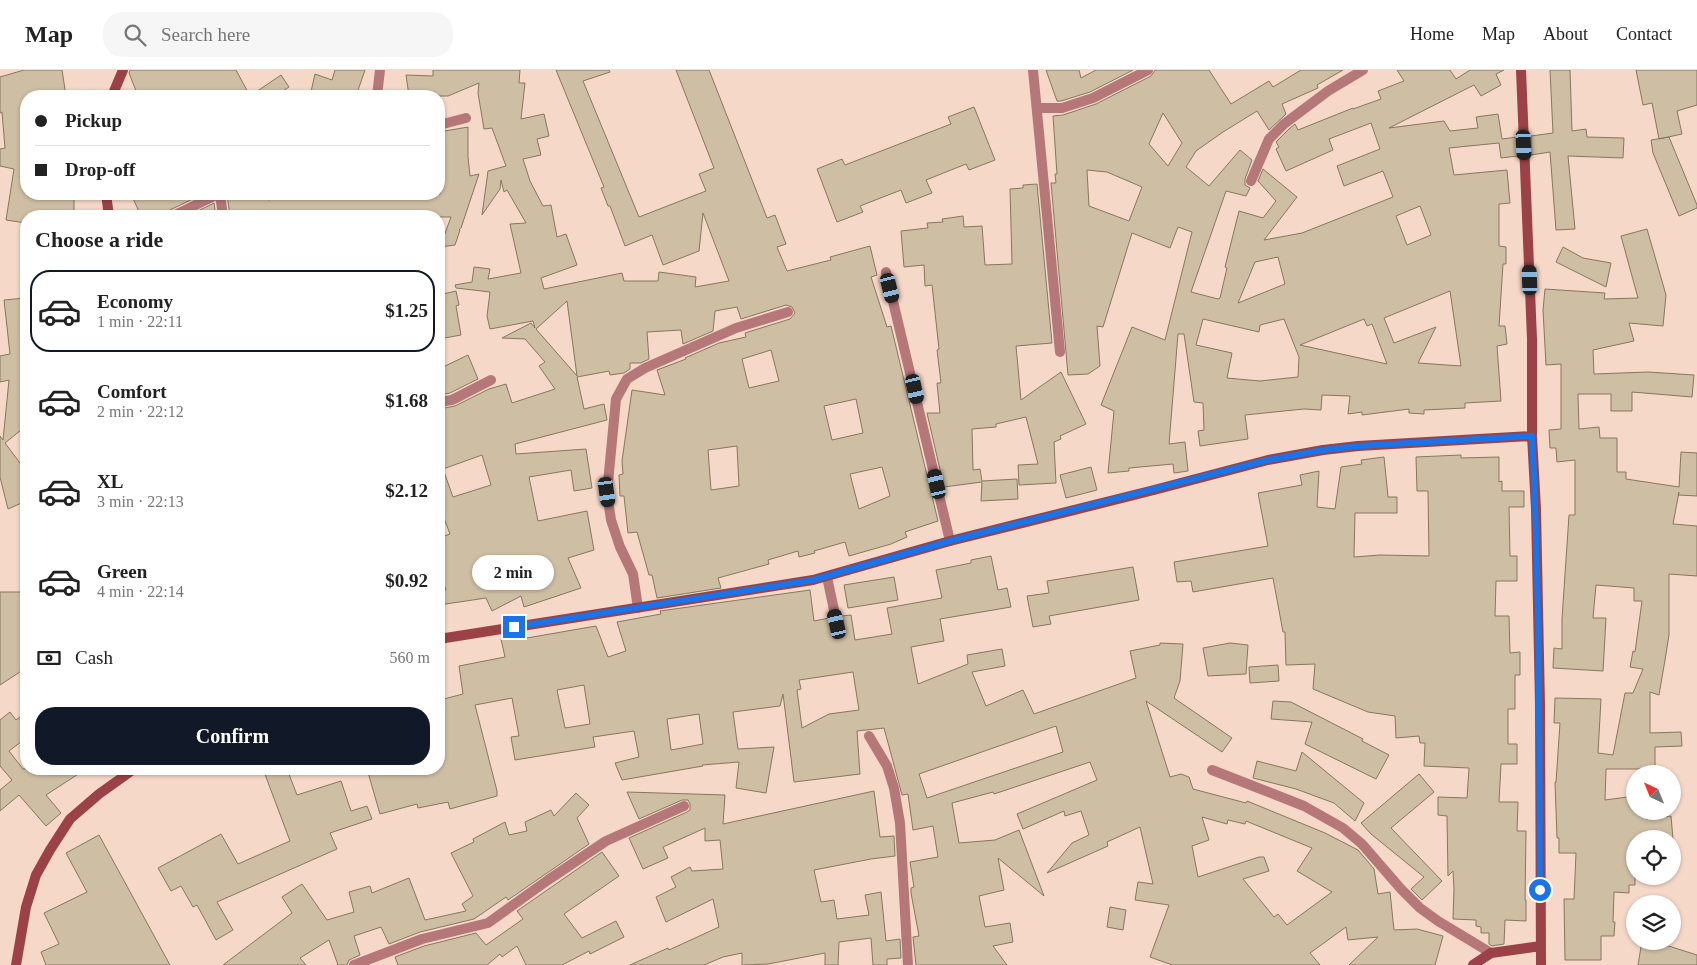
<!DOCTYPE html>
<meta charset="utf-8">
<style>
body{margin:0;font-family:Georgia,serif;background:#f6f6f6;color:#222;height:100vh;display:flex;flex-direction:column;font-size:19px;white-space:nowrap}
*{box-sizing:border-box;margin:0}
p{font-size:16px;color:#767676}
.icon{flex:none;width:28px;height:28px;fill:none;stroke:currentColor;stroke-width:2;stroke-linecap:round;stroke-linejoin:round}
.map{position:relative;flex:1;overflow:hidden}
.sheet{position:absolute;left:20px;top:140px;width:425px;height:565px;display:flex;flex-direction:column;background:#fff;border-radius:20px;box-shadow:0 1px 4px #0004}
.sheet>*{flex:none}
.top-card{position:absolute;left:20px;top:20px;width:425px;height:110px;border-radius:20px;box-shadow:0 1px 4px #0004;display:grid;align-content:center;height:110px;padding:0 15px;background:#fff}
.needle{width:32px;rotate:317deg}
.tools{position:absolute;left:1626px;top:695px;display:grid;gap:10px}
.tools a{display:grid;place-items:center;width:55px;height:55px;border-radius:50%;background:#fff;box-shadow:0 1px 4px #0004;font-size:25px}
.end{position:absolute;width:22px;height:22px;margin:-11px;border:6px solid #1a73e8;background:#fff;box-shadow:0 0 0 2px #fff}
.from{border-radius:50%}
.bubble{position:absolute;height:35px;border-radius:18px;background:#fff;box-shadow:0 1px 4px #0004;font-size:16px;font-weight:600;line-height:35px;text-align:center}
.car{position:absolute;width:15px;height:30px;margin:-15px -8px;border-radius:6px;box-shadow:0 0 4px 1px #0007;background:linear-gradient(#222 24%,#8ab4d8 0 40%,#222 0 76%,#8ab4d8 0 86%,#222 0)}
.top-card b{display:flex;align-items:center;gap:18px;height:48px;font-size:19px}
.top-card b+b{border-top:1px solid #e0e0e0}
.top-card i{width:12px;height:12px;background:#222}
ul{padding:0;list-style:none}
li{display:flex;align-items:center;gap:15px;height:82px;margin:0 10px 8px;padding:0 5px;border:2px solid transparent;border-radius:20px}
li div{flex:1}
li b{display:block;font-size:19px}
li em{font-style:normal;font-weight:600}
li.on{border-color:#111827}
li>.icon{width:45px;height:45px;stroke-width:1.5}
h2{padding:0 15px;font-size:22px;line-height:60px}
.pay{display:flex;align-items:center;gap:12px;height:55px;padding:0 15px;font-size:19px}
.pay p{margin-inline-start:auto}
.button{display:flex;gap:10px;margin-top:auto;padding:10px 15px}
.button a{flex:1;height:58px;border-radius:20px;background:#111827;color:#fff;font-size:20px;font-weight:600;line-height:58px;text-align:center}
header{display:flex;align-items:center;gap:30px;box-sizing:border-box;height:70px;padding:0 25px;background:#fff;border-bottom:1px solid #e0e0e0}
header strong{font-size:24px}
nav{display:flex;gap:28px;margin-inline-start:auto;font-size:18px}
.search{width:350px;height:45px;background:#f6f6f6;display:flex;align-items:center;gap:12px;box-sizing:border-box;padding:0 18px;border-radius:20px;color:#767676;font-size:19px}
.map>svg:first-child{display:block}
.building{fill:#cebea4;stroke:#86775f;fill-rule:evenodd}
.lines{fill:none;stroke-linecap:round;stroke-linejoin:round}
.street{stroke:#b57778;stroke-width:10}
.secondary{stroke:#9a4247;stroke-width:10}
.route{stroke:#1a73e8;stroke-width:6}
</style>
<header>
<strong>Map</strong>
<div class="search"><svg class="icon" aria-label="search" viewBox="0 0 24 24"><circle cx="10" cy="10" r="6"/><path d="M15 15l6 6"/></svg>Search here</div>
<nav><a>Home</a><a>Map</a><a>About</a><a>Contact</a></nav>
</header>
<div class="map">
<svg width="1697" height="895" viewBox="0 0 1697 895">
<rect width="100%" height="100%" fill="#f6d8c8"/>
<path class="building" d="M 24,0 L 62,0 L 66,26 L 26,26 L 26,124 L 32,124 L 32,127 L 74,128 L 74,146 L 26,146 L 26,153 L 6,150 L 14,99 L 0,96 L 0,79 L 5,78 L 2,42 L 0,43 L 0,7 Z
M 130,0 L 236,0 L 250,26 L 281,5 L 289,17 L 275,26 L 138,26 L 129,3 Z
M 335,0 L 365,0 L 356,26 L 310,26 L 315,4 L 332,10 Z
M 433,0 L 520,0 L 519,13 L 525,13 L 521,49 L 544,44 L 549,66 L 537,69 L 541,85 L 523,89 L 530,111 L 543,136 L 551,135 L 557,167 L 566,164 L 577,195 L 541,208 L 544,219 L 622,203 L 624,211 L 658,211 L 659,202 L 696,207 L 695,217 L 729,211 L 703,143 L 699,181 L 663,195 L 652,165 L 625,176 L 610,136 L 608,136 L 601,118 L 604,117 L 556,0 L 609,0 L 610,2 L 583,11 L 639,147 L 706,121 L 699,104 L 714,98 L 676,0 L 709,0 L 767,148 L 775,145 L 786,174 L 777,177 L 787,201 L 831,190 L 830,187 L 870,176 L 877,205 L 871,207 L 887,257 L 891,256 L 938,451 L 905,462 L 907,467 L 891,474 L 849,486 L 845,472 L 814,481 L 815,483 L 799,487 L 798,481 L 768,490 L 769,494 L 718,508 L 721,518 L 657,528 L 652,505 L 649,505 L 637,462 L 628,463 L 624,426 L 620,426 L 619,405 L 623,404 L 622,391 L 632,320 L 665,325 L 657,300 L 686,289 L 685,288 L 719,273 L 746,267 L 745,263 L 790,249 L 795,243 L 792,237 L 786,235 L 741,249 L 737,237 L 715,241 L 713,261 L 683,274 L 681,260 L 647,262 L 649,289 L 641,293 L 630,293 L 630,299 L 624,303 L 610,305 L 609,301 L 577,307 L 584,339 L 604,334 L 607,350 L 515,374 L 516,384 L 586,379 L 592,418 L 574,421 L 571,400 L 529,407 L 538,451 L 587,441 L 594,480 L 568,488 L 581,518 L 524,537 L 521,526 L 492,541 L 486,528 L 439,535 L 439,521 L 446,520 L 439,501 L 439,468 L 450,464 L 439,435 L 439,339 L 455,336 L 489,319 L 506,314 L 512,333 L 555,319 L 539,296 L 545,292 L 525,269 L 502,268 L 531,253 L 535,258 L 533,251 L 490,259 L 487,246 L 490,222 L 456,218 L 455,215 L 472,212 L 474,197 L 490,199 L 488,209 L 521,203 L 510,154 L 526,153 L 507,120 L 504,122 L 501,110 L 500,119 L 482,145 L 488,101 L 506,96 L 492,58 L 484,59 L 478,23 L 479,13 L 448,26 L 409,26 L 406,5 L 433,6 ZM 567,231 L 577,306 L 536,259 ZM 771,280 L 779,311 L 749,318 L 742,289 ZM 856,329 L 863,363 L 832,370 L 824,336 ZM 737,376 L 739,416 L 711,420 L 708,380 ZM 482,385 L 491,415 L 453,427 L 443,399 ZM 882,397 L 890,426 L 859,439 L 850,404 Z
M 1046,0 L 1079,0 L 1081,8 L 1096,0 L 1133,0 L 1090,22 L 1061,31 L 1057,31 Z
M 1155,0 L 1209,0 L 1231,34 L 1269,11 L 1273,17 L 1301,0 L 1343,0 L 1317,15 L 1318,18 L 1282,34 L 1286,44 L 1269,60 L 1257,41 L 1223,62 L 1196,81 L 1186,97 L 1209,116 L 1240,80 L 1252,90 L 1245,109 L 1245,115 L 1250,118 L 1246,126 L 1226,121 L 1191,222 L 1218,229 L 1220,228 L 1227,198 L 1225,197 L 1239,141 L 1263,148 L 1276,131 L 1258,111 L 1263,99 L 1297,127 L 1264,170 L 1302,163 L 1393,127 L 1383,101 L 1344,116 L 1337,96 L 1380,79 L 1371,53 L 1329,69 L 1333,80 L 1286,101 L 1276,79 L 1279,77 L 1276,72 L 1289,59 L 1295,54 L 1298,60 L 1353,38 L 1353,39 L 1381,29 L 1378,21 L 1404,11 L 1397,0 L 1450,0 L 1456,9 L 1470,0 L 1504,0 L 1496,4 L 1501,15 L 1481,26 L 1474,15 L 1389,58 L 1444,51 L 1450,61 L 1478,58 L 1476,47 L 1498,44 L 1502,69 L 1517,67 L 1518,86 L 1501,88 L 1499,73 L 1449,78 L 1454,105 L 1507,100 L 1510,133 L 1499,134 L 1499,176 L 1506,177 L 1506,194 L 1503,194 L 1499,256 L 1505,256 L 1507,274 L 1497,276 L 1501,331 L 1465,333 L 1465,338 L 1424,340 L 1424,344 L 1409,343 L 1409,339 L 1362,345 L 1362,342 L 1348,344 L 1350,326 L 1322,325 L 1321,340 L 1304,339 L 1245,345 L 1248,369 L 1200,376 L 1198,361 L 1204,360 L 1203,333 L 1194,332 L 1184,264 L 1178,264 L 1169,374 L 1185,372 L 1188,401 L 1174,403 L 1173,394 L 1129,398 L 1129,401 L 1108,403 L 1114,341 L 1101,335 L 1132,257 L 1165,270 L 1192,162 L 1178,157 L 1170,178 L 1132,163 L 1103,257 L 1097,256 L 1100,296 L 1088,304 L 1068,305 L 1051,113 L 1056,113 L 1055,104 L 1057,104 L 1053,46 L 1063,45 L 1096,34 L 1151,6 ZM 1163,43 L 1182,73 L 1168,96 L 1149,74 ZM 1087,100 L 1107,102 L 1142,117 L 1129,151 L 1089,136 ZM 1420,136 L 1431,165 L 1407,175 L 1396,146 ZM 1278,187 L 1285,214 L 1238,233 L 1255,192 ZM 1450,221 L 1461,296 L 1418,293 L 1436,257 L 1394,273 L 1384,248 ZM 1203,249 L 1259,262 L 1260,255 L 1284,249 L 1299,287 L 1298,307 L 1260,311 L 1227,308 L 1232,283 L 1196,275 ZM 1364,249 L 1367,256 L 1372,254 L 1387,294 L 1300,275 Z
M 1550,0 L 1570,0 L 1572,61 L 1586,59 L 1587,67 L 1624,68 L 1623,88 L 1568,86 L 1575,159 L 1556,160 L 1550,82 L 1531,85 L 1531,66 L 1553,63 Z
M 1636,0 L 1697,0 L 1697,35 L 1677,41 L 1682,64 L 1659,69 L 1652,33 L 1643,35 Z
M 974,37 L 995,90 L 969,100 L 966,94 L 926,110 L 932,123 L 906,133 L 901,120 L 860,136 L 863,142 L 837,152 L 817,99 L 842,89 L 845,95 L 951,54 L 948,47 Z
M 468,57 L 468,87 L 470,106 L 479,104 L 461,158 L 459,160 L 460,160 L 455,175 L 440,177 L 451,147 L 230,146 L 227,124 L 268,125 L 268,130 L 295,124 L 440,124 L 441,83 L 439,84 L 439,62 Z
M 1669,67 L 1697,135 L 1697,138 L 1679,146 L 1653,83 L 1651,70 Z
M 1037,114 L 1052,273 L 1016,276 L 1021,330 L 1061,302 L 1086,354 L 1060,366 L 1061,369 L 1054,372 L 1056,413 L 1019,415 L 1018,395 L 1038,394 L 1026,347 L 996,354 L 996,357 L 972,359 L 973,400 L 980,399 L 982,411 L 1017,409 L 1018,429 L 981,431 L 982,412 L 944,417 L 927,343 L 940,343 L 937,313 L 941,313 L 937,280 L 939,279 L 932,215 L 925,216 L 924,195 L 904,197 L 901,161 L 928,158 L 927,153 L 943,152 L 942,149 L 963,146 L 964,157 L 982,156 L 985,195 L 1012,194 L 1010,119 L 1023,118 L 1023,115 Z
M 131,124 L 203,124 L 170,140 L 166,146 L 141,146 Z
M 214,133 L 216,146 L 188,146 Z
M 1647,159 L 1666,225 L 1663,256 L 1629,253 L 1634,271 L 1593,280 L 1594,304 L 1648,302 L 1694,305 L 1692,327 L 1632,322 L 1632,341 L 1611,341 L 1611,324 L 1578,324 L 1579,359 L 1599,357 L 1600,368 L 1617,368 L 1617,402 L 1626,402 L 1626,409 L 1679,417 L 1681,382 L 1697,383 L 1697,426 L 1678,425 L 1679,422 L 1673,454 L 1697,456 L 1697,506 L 1669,504 L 1669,565 L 1665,590 L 1659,625 L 1650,622 L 1650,663 L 1681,662 L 1682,676 L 1655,677 L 1655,699 L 1606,699 L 1605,730 L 1635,726 L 1635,741 L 1645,741 L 1646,749 L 1671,746 L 1673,769 L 1635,769 L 1635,815 L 1629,815 L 1629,823 L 1614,822 L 1613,852 L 1615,852 L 1614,866 L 1601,866 L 1601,890 L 1565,890 L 1564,829 L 1574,829 L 1576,783 L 1559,783 L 1559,768 L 1557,768 L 1555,712 L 1556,712 L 1560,653 L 1554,653 L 1555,628 L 1601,629 L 1598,683 L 1613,685 L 1625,623 L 1633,623 L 1643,599 L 1630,597 L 1633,581 L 1635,582 L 1642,531 L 1634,531 L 1634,518 L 1596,515 L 1593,548 L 1606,548 L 1603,601 L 1553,598 L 1554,578 L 1562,579 L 1562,549 L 1569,445 L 1575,445 L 1575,390 L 1557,392 L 1556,378 L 1550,378 L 1549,360 L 1561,359 L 1561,294 L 1546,295 L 1543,240 L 1545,219 L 1605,223 L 1604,229 L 1638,228 L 1621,166 Z
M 1563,177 L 1583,188 L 1611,193 L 1606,217 L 1556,192 Z
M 456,221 L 459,235 L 456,236 L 461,265 L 439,269 L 439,225 Z
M 26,228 L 26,306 L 23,329 L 26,328 L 26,356 L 5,373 L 26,401 L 26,431 L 8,439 L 0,407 L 0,366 L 3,370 L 9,310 L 0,312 L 0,286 L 10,284 L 4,230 Z
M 468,285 L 478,309 L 450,323 L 439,325 L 439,299 Z
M 1461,385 L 1461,388 L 1499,387 L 1499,412 L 1502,411 L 1502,421 L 1524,421 L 1524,437 L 1509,437 L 1510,486 L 1517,486 L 1517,511 L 1496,511 L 1495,546 L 1509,546 L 1510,583 L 1520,582 L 1520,605 L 1515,605 L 1515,639 L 1508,639 L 1508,674 L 1517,674 L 1517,694 L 1501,694 L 1499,732 L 1518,732 L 1517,761 L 1526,761 L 1525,830 L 1526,830 L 1526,851 L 1505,850 L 1504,874 L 1492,876 L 1489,874 L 1489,863 L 1481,863 L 1481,857 L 1476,856 L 1476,850 L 1453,849 L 1454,819 L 1453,801 L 1448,806 L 1447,746 L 1438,745 L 1438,727 L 1467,728 L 1469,698 L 1424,696 L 1425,673 L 1420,673 L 1419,666 L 1396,668 L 1395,646 L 1368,642 L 1313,619 L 1315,594 L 1286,595 L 1285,562 L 1283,562 L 1273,508 L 1193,522 L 1191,511 L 1177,512 L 1174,492 L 1268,476 L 1258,423 L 1302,415 L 1300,405 L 1319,401 L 1317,437 L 1335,439 L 1341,397 L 1362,394 L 1361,390 L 1384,387 L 1388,427 L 1397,427 L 1397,443 L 1355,443 L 1354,487 L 1380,485 L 1429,486 L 1428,421 L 1417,421 L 1416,387 Z
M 1091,397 L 1097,420 L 1066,428 L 1060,405 Z
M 991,486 L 998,520 L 1007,518 L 1011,537 L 940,549 L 944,571 L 911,577 L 918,614 L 968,594 L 967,585 L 1002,579 L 1005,596 L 972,602 L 986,636 L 1023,620 L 1034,644 L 1136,608 L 1130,581 L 1160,575 L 1160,573 L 1183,574 L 1180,611 L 1174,628 L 1232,668 L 1222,682 L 1146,631 L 1170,707 L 1181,704 L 1189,707 L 1193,719 L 1246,733 L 1247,731 L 1325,763 L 1358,780 L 1374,799 L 1378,824 L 1390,822 L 1394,860 L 1417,859 L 1443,866 L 1435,895 L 1349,895 L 1378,867 L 1348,870 L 1346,857 L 1310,883 L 1320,895 L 1172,895 L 1150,887 L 1169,835 L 1135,830 L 1138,812 L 1153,814 L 1140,757 L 1107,772 L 1108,776 L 1047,803 L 1072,773 L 1089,765 L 1081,741 L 1065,746 L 1064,741 L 1023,759 L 1017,744 L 1097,710 L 1090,692 L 994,724 L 993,722 L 952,733 L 959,773 L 995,770 L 1019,760 L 1044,826 L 998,788 L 1004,820 L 979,826 L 985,857 L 1010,853 L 1013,872 L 993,876 L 1007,895 L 916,895 L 913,867 L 919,866 L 911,823 L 911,818 L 914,817 L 910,792 L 938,787 L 933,756 L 913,760 L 908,724 L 902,725 L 884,658 L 857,661 L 860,704 L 794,712 L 783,624 L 780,636 L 733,642 L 738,679 L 774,677 L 766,723 L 736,718 L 739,692 L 702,695 L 703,696 L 622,710 L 615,693 L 639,687 L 634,661 L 593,667 L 595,677 L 515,690 L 511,667 L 519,666 L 512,628 L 475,635 L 497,721 L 497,726 L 450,739 L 448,732 L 418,738 L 417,734 L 380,744 L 367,699 L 439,699 L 439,644 L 442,644 L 440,630 L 463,624 L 459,596 L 505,587 L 501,569 L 526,565 L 527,568 L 596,556 L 608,587 L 626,581 L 617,552 L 661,544 L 660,541 L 810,520 L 814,551 L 829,548 L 832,558 L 838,561 L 844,556 L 842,546 L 851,545 L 855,570 L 892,564 L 887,538 L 942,528 L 936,500 L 971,493 L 971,490 ZM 853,602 L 859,640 L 829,644 L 802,658 L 797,620 L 801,619 L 799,610 ZM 584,615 L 590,654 L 565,658 L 557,620 ZM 699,644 L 703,674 L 671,680 L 667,649 ZM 1056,656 L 1063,682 L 927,728 L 919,704 ZM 1202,747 L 1227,754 L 1228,750 L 1245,754 L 1246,751 L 1312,778 L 1297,801 L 1332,822 L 1287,855 L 1278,844 L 1274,847 L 1243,809 L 1269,801 L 1264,787 L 1259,787 L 1198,807 L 1192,776 L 1209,770 Z
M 1133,497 L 1139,530 L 1049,546 L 1051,554 L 1033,557 L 1027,526 L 1049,523 L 1047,511 Z
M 894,507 L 898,530 L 848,538 L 844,515 Z
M 0,522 L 26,522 L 26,598 L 0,615 Z
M 1230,573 L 1248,575 L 1246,604 L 1208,606 L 1203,578 Z
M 1278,595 L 1279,611 L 1250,613 L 1249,597 Z
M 1273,631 L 1291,632 L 1363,669 L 1362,671 L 1389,685 L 1376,709 L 1305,674 L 1312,652 L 1271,649 Z
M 10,642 L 16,650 L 26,642 L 26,668 L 9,681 L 23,699 L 86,699 L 46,725 L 61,743 L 46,756 L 19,725 L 0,741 L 0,720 L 12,710 L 0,696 L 0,650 Z
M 1302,682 L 1364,733 L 1355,751 L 1334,733 L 1296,719 L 1253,708 L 1257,691 L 1296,701 Z
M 263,699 L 287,699 L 297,725 L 341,711 L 351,741 L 367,736 L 372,749 L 330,763 L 337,779 L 217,832 L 233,860 L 216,870 L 197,835 L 193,837 L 181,816 L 171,821 L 158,798 L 221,764 L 238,794 L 290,771 Z
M 1419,704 L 1434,722 L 1391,758 L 1442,811 L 1422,830 L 1411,819 L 1424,807 L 1371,764 L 1361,753 Z
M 874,721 L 880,767 L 894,766 L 895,786 L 871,789 L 814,800 L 821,832 L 834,830 L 837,849 L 869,845 L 865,825 L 881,822 L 886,871 L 900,869 L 901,888 L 887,889 L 887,895 L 873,895 L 871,868 L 839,872 L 838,895 L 825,895 L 825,883 L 768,894 L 742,895 L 742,883 L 723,887 L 704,895 L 630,895 L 668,878 L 669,880 L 719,857 L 713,829 L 666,852 L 656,827 L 676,817 L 671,807 L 690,797 L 692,801 L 723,799 L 720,770 L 705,771 L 705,758 L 663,777 L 668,788 L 643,799 L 629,768 L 687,742 L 690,740 L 690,734 L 688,730 L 682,730 L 639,749 L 627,722 L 725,725 L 723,754 Z
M 576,723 L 589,735 L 577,748 L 589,774 L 508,830 L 506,827 L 474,849 L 420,862 L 389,874 L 381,857 L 354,866 L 360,885 L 349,890 L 347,895 L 338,895 L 329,870 L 300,888 L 306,895 L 223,895 L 292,843 L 282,827 L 302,814 L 327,850 L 354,842 L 349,822 L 370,816 L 372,823 L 409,808 L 425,850 L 466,841 L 462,834 L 473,826 L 451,783 L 474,772 L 473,769 L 505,752 L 509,765 L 527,761 L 525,752 L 551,740 L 554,746 Z
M 99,765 L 170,895 L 46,895 L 41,882 L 59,874 L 44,843 L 87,822 L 66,783 Z
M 602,782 L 619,806 L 564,844 L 582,868 L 616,851 L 624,867 L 590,884 L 589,881 L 562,895 L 526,895 L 517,876 L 502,887 L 500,884 L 487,895 L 398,895 L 395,887 L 424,876 L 476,863 L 486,875 L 523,849 L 517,841 Z
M 1110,837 L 1126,840 L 1123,860 L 1107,857 Z
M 1642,871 L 1653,871 L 1697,885 L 1697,895 L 1638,895 Z"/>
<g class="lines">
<path class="street" d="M 1033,0 L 1060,282
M 377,26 L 380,0
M 1037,38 L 1062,38 L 1093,28 L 1148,0
M 439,55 L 466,48
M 1251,111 L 1269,69 L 1284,54 L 1328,21 L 1363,0
M 220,124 L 223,146
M 173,146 L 218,124
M 886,202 L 950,471
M 439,332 L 452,330 L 491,310
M 827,507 L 837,554
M 638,538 L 633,504 L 620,477 L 611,450 L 607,423 L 616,329 L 627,309 L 645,298 L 736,258 L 788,242
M 869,666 L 887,696 L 894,718 L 900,753 L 908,895
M 1212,700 L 1304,736 L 1343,758 L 1362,774 L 1401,819 L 1420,838 L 1438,851 L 1491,883
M 354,895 L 422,869 L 488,853 L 548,810 L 606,771 L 684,736"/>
<path class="secondary" d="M 1521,0 L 1532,269 L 1532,366 L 1536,439 L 1540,635 L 1541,895
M 112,26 L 123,0
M 106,124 L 109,146
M 439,569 L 813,510 L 950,471 L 1154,420 L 1268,390 L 1323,380 L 1358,376 L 1532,366
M 16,895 L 26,837 L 36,805 L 50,780 L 70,749 L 99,724 L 134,699
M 1473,895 L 1491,883 L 1541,876"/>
</g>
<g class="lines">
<path class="route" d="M 514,557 L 813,510 L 950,471 L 1268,390 L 1323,380 L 1358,376 L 1532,366 C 1540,517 1539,669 1540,820"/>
</g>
</svg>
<div class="tools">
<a><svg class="needle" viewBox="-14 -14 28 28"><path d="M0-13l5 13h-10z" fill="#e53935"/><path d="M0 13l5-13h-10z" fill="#767676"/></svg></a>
<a><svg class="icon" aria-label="locate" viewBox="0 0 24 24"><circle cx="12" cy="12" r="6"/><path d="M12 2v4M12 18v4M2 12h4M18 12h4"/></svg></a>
<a><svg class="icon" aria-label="layers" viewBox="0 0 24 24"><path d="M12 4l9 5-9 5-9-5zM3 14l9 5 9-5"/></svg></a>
</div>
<i class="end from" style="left:1540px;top:820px"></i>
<i class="end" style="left:514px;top:557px"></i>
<div class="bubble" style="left:472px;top:485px;width:82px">2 min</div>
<i class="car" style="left:1524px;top:75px;rotate:177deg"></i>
<i class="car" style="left:1530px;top:210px;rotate:358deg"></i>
<i class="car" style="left:890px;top:218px;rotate:166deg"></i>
<i class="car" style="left:915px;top:319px;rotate:167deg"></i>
<i class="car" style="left:937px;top:414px;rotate:347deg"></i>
<i class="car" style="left:607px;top:422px;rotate:172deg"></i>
<i class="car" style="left:837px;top:554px;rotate:347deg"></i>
<div class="top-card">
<b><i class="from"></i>Pickup</b>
<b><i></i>Drop-off</b>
</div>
<section class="sheet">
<h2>Choose a ride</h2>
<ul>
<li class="on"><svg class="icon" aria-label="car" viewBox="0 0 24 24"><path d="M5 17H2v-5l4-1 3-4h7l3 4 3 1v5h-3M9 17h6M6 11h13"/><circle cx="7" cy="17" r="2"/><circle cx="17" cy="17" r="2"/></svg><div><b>Economy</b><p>1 min · 22:11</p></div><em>$1.25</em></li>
<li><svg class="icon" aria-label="car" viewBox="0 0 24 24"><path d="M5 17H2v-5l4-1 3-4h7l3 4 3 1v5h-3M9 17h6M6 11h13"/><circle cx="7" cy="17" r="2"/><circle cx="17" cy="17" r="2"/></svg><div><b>Comfort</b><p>2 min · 22:12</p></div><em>$1.68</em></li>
<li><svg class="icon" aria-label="car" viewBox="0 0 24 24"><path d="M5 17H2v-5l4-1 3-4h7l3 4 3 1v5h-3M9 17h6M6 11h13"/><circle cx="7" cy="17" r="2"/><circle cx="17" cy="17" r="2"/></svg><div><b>XL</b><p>3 min · 22:13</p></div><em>$2.12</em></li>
<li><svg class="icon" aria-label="car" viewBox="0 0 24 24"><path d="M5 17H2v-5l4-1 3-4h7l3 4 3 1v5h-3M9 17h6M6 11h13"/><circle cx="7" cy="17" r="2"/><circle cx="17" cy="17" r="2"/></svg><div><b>Green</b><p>4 min · 22:14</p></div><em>$0.92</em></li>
</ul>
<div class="pay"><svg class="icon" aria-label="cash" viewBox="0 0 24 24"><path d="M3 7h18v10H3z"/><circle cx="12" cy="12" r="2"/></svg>Cash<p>560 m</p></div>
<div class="button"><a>Confirm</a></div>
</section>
</div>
